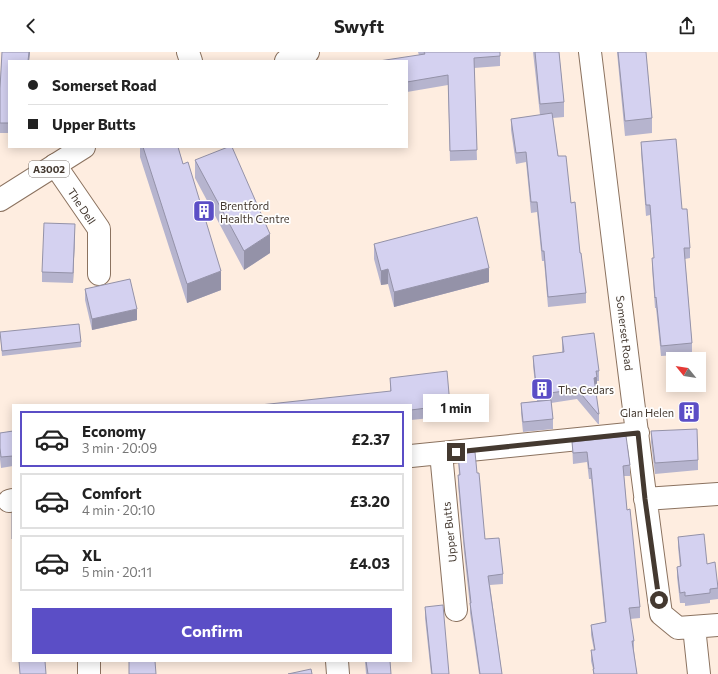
<!DOCTYPE html>
<meta charset="utf-8">
<style>
body{margin:0;font-family:Commissioner,sans-serif;background:#f6f6f6;color:#222;height:100vh;display:flex;flex-direction:column;font-size:15px;white-space:nowrap}
*{box-sizing:border-box;margin:0}
p{font-size:13px;color:#767676}
.icon{flex:none;width:22px;height:22px;fill:none;stroke:currentColor;stroke-width:2;stroke-linecap:round;stroke-linejoin:round}
.map{position:relative;flex:1;overflow:hidden}
.sheet{position:absolute;left:12px;top:352px;width:400px;height:258px;display:flex;flex-direction:column;background:#fff;border-radius:0px;box-shadow:0 2px 10px #0003}
.sheet>*{flex:none}
.banner{position:absolute;left:8px;top:8px;width:400px;height:88px;border-radius:0px;box-shadow:0 2px 10px #0003;display:grid;align-content:center;height:88px;padding:0 20px;background:#fff}
.needle{width:26px;rotate:300deg}
.controls{position:absolute;left:666px;top:300px;display:grid;gap:8px}
.controls a{display:grid;place-items:center;width:40px;height:40px;border-radius:0px;background:#fff;box-shadow:0 2px 10px #0003;font-size:20px}
.end{position:absolute;width:18px;height:18px;margin:-9px;border:5px solid #443930;background:#fff;box-shadow:0 0 0 2px #fff}
.from{border-radius:50%}
.bubble{position:absolute;height:28px;border-radius:0px;background:#fff;box-shadow:0 2px 10px #0003;font-size:13px;font-weight:700;line-height:28px;text-align:center}
.banner b{display:flex;align-items:center;gap:14px;height:38px;font-size:15px}
.banner b+b{border-top:1px solid #e0e0e0}
.banner i{width:10px;height:10px;background:#222}
ul{padding:7px 0 0;list-style:none}
li{display:flex;align-items:center;gap:12px;height:56px;margin:0 8px 6px;padding:0 12px;border:2px solid #e0e0e0;border-radius:0px}
li div{flex:1}
li b{display:block;font-size:15px}
li em{font-style:normal;font-weight:700}
li.selected{border-color:#5b4ec6}
li>.icon{width:36px;height:36px;stroke-width:1.5}
.cta{display:flex;gap:8px;margin-top:auto;padding:8px 20px}
.cta a{flex:1;height:46px;border-radius:0px;background:#5b4ec6;color:#fff;font-size:16px;font-weight:700;line-height:46px;text-align:center}
header{display:flex;justify-content:space-between;align-items:center;height:52px;padding:0 20px;background:#fff;font-size:18px;font-weight:700}
.map>svg:first-child{display:block}
.lines{fill:none;stroke-linecap:round;stroke-linejoin:round}
.minor-casing{stroke:#8b725f;stroke-width:24}
.major-casing{stroke:#8b725f;stroke-width:24}
.minor{stroke:#fff;stroke-width:22}
.major{stroke:#fff;stroke-width:22}
.wall{fill:#b6b4ce}
.shaded-wall{fill:#9492a8}
.building{fill:#d4d1f0;stroke:#9492a8}
.route{stroke:#443930;stroke-width:5}
.labels{text-anchor:middle;dominant-baseline:central;stroke-width:3.5;stroke-linejoin:round;paint-order:stroke}
.shield{fill:#fefefe;stroke:#7c746e;stroke-width:1}
.shield-label{font-size:10px;font-weight:bold;fill:#443930}
.poi-label{font-size:11px;fill:#443930;stroke:#fefefe;text-anchor:start}
.street-label{font-size:11px;fill:#443930;stroke:#fefefe}
</style>
<header><svg class="icon" aria-label="back" viewBox="0 0 24 24"><path d="M15 5l-7 7 7 7"/></svg>Swyft<svg class="icon" aria-label="share" viewBox="0 0 24 24"><path d="M12 15V3M7 8l5-5 5 5M5 13v7h14v-7"/></svg></header>
<div class="map">
<svg width="718" height="622" viewBox="0 0 718 622">
<rect width="100%" height="100%" fill="#feede0"/>
<g class="lines">
<g class="minor-casing">
<path id="minor" d="M 188,0 L 191,9
M 590,0 C 613,187 635,375 661,562 L 678,576 L 718,573
M 55,113 L 99,177 L 99,222
M 441,401 L 456,558
M 411,404 L 638,381
M 645,447 L 718,442
M 9,449 L 13,448
M 694,575 L 699,622
M 89,609 L 89,622
M 337,609 L 338,622"/>
</g>
<g class="major-casing">
<path id="major" d="M 286,9 L 308,0
M 0,148 L 84,95"/>
</g>
<use href="#minor" class="minor"/>
<use href="#major" class="major"/>
</g>
<path class="wall" d="M 2,0 L 30,0 L 29,9 L 9,9 L 9,81 L 0,81 L 0,36 Z
M 418,0 L 500,0 L 500,14 L 474,16 L 477,108 L 450,109 L 448,33 L 407,40 L 407,9 L 419,3 Z
M 533,0 L 559,0 L 564,50 L 564,65 L 553,66 L 558,104 L 571,151 L 580,201 L 586,241 L 586,251 L 548,255 L 544,209 L 542,209 L 537,160 L 531,161 L 526,110 L 516,112 L 511,78 L 511,67 L 540,63 Z
M 617,0 L 646,0 L 652,66 L 652,81 L 625,84 Z
M 641,90 L 682,157 L 690,196 L 690,206 L 685,207 L 692,291 L 692,302 L 661,304 L 656,256 L 655,256 L 652,216 L 652,206 L 654,206 L 650,163 L 646,164 L 641,101 Z
M 140,95 L 178,95 L 221,238 L 187,251 L 140,105 Z
M 195,108 L 270,201 L 244,218 L 195,126 Z
M 75,182 L 73,231 L 42,230 L 42,220 Z
M 374,192 L 489,230 L 394,255 L 388,232 L 381,233 L 374,207 Z
M 85,237 L 137,268 L 92,278 L 85,248 Z
M 0,280 L 81,290 L 81,295 L 2,304 Z
M 562,285 L 599,319 L 599,329 L 597,329 L 597,335 L 595,336 L 599,362 L 599,372 L 598,372 L 577,347 L 551,351 L 553,367 L 553,377 L 523,380 L 521,361 L 521,351 L 537,349 L 533,314 L 533,304 L 562,301 Z
M 390,326 L 450,353 L 450,364 L 411,368 L 411,353 L 390,339 Z
M 13,379 L 13,414 L 1,416 L 0,407 L 0,381 Z
M 651,379 L 698,408 L 698,418 L 655,422 L 651,390 Z
M 572,390 L 630,413 L 630,424 L 624,424 L 627,458 L 640,555 L 640,566 L 630,567 L 634,589 L 634,599 L 637,622 L 593,622 L 593,617 L 591,609 L 591,598 L 594,598 L 591,583 L 591,573 L 605,570 L 591,427 L 589,427 L 587,410 L 573,412 Z
M 458,402 L 477,421 L 485,487 L 503,522 L 503,532 L 490,533 L 502,622 L 479,622 L 470,561 L 470,554 L 464,500 L 458,433 L 458,423 L 459,423 Z
M 12,461 L 13,461 L 13,498 L 12,498 Z
M 678,485 L 707,512 L 718,532 L 718,547 L 710,548 L 710,551 L 685,554 L 685,551 L 680,551 L 677,525 L 677,515 L 680,515 L 678,495 Z
M 425,555 L 449,622 L 431,622 L 425,566 Z
M 365,609 L 390,609 L 391,622 L 366,622 Z"/>
<path class="shaded-wall" d="M 29,0 L 30,0 L 29,9 L 28,9 Z
M 75,172 L 75,182 L 73,231 L 73,221 Z
M 270,182 L 270,201 L 244,218 L 244,199 Z
M 489,216 L 489,230 L 394,255 L 394,240 Z
M 388,217 L 388,232 L 381,233 L 381,219 Z
M 221,219 L 221,238 L 187,251 L 187,232 Z
M 137,257 L 137,268 L 92,278 L 92,267 Z
M 597,325 L 597,335 L 594,336 L 594,326 Z"/>
<path class="building" d="M 2,0 L 29,0 L 28,9 L 9,9 L 9,71 L 0,71 L 0,36 Z
M 424,0 L 500,0 L 500,4 L 474,6 L 477,98 L 450,99 L 448,23 L 407,30 L 407,9 L 379,9 L 425,2 Z
M 535,0 L 559,0 L 564,50 L 540,52 Z
M 618,0 L 646,0 L 652,66 L 625,69 Z
M 552,61 L 558,104 L 566,104 L 571,151 L 575,150 L 580,201 L 581,201 L 586,241 L 548,245 L 544,199 L 542,199 L 537,150 L 531,150 L 526,100 L 516,101 L 511,67 Z
M 676,87 L 682,157 L 687,157 L 690,196 L 684,196 L 692,291 L 661,294 L 656,245 L 655,246 L 652,206 L 654,206 L 650,153 L 646,153 L 641,90 Z
M 143,95 L 178,95 L 183,112 L 188,110 L 221,219 L 187,232 Z
M 228,95 L 232,95 L 270,182 L 244,199 L 195,108 Z
M 477,165 L 489,216 L 394,240 L 388,217 L 381,219 L 374,192 Z
M 44,171 L 75,172 L 73,221 L 42,220 Z
M 130,227 L 137,257 L 92,267 L 85,237 Z
M 79,272 L 81,290 L 2,299 L 0,280 Z
M 594,281 L 599,319 L 596,319 L 597,325 L 594,326 L 599,362 L 598,362 L 577,337 L 537,343 L 533,304 L 564,300 L 562,285 Z
M 447,319 L 450,353 L 411,358 L 411,353 L 260,353 L 391,339 L 390,326 Z
M 551,348 L 553,367 L 523,370 L 521,351 Z
M 697,377 L 698,408 L 655,411 L 651,379 Z
M 13,379 L 13,404 L 1,405 L 0,396 L 0,381 Z
M 626,384 L 630,413 L 623,414 L 627,458 L 630,457 L 640,555 L 629,556 L 634,589 L 632,589 L 637,622 L 594,622 L 593,617 L 594,617 L 591,598 L 595,598 L 591,573 L 606,570 L 591,416 L 589,417 L 587,400 L 573,401 L 572,390 Z
M 475,400 L 477,421 L 479,421 L 485,487 L 499,486 L 503,522 L 488,524 L 502,622 L 480,622 L 470,551 L 471,551 L 464,490 L 458,423 L 460,423 L 458,402 Z
M 12,461 L 13,461 L 13,487 L 12,487 Z
M 704,482 L 707,512 L 715,510 L 718,536 L 710,537 L 710,541 L 685,544 L 685,540 L 680,541 L 677,515 L 681,514 L 678,485 Z
M 443,553 L 449,622 L 432,622 L 425,555 Z
M 19,609 L 45,609 L 46,622 L 20,622 Z
M 129,609 L 155,609 L 156,622 L 129,622 Z
M 366,609 L 390,609 L 391,622 L 368,622 Z
M 311,617 L 312,622 L 288,622 Z"/>
<g class="lines">
<path class="route" d="M 456,400 L 638,381 L 645,447 L 659,548"/>
</g>
<defs>
<g id="building-square" transform="scale(1.15)"><rect x="-9" y="-9" width="18" height="18" rx="4" fill="#5b4ec6" stroke="#fefefe"/><path d="M-4-6H4V6H1V3H-1V6H-4ZM-2.5-4.3h1.7v1.8h-1.7ZM.8-4.3h1.7v1.8H.8ZM-2.5-1h1.7V.8h-1.7ZM.8-1h1.7V.8H.8Z" fill="#fff"/></g>
</defs>
<g fill-rule="evenodd">
<use href="#building-square" x="204" y="159"/>
<use href="#building-square" x="542" y="337"/>
<use href="#building-square" x="689" y="360"/>
</g>
<g class="labels">
<rect class="shield" x="29" y="109" width="40" height="16" rx="3"/>
<g class="shield-label">
<text x="49" y="117">A3002</text>
</g>
<g class="poi-label">
<text x="220" y="153">Brentford<tspan x="220" dy="13">Health Centre</tspan></text>
<text x="558" y="337">The Cedars</text>
<text x="674" y="360" text-anchor="end">Glan Helen</text>
</g>
<g class="street-label">
<text transform="translate(82 154) rotate(56)">The Dell</text>
<text transform="translate(625 281) rotate(83)">Somerset Road</text>
<text transform="translate(449 480) rotate(-96)">Upper Butts</text>
</g>
</g>
</svg>
<div class="controls">
<a><svg class="needle" viewBox="-14 -14 28 28"><path d="M0-13l5 13h-10z" fill="#e53935"/><path d="M0 13l5-13h-10z" fill="#767676"/></svg></a>
</div>
<i class="end from" style="left:659px;top:548px"></i>
<i class="end" style="left:456px;top:400px"></i>
<div class="bubble" style="left:423px;top:342px;width:66px">1 min</div>
<div class="banner">
<b><i class="from"></i>Somerset Road</b>
<b><i></i>Upper Butts</b>
</div>
<section class="sheet">
<ul>
<li class="selected"><svg class="icon" aria-label="car" viewBox="0 0 24 24"><path d="M5 17H2v-5l4-1 3-4h7l3 4 3 1v5h-3M9 17h6M6 11h13"/><circle cx="7" cy="17" r="2"/><circle cx="17" cy="17" r="2"/></svg><div><b>Economy</b><p>3 min · 20:09</p></div><em>£2.37</em></li>
<li><svg class="icon" aria-label="car" viewBox="0 0 24 24"><path d="M5 17H2v-5l4-1 3-4h7l3 4 3 1v5h-3M9 17h6M6 11h13"/><circle cx="7" cy="17" r="2"/><circle cx="17" cy="17" r="2"/></svg><div><b>Comfort</b><p>4 min · 20:10</p></div><em>£3.20</em></li>
<li><svg class="icon" aria-label="car" viewBox="0 0 24 24"><path d="M5 17H2v-5l4-1 3-4h7l3 4 3 1v5h-3M9 17h6M6 11h13"/><circle cx="7" cy="17" r="2"/><circle cx="17" cy="17" r="2"/></svg><div><b>XL</b><p>5 min · 20:11</p></div><em>£4.03</em></li>
</ul>
<div class="cta"><a>Confirm</a></div>
</section>
</div>
